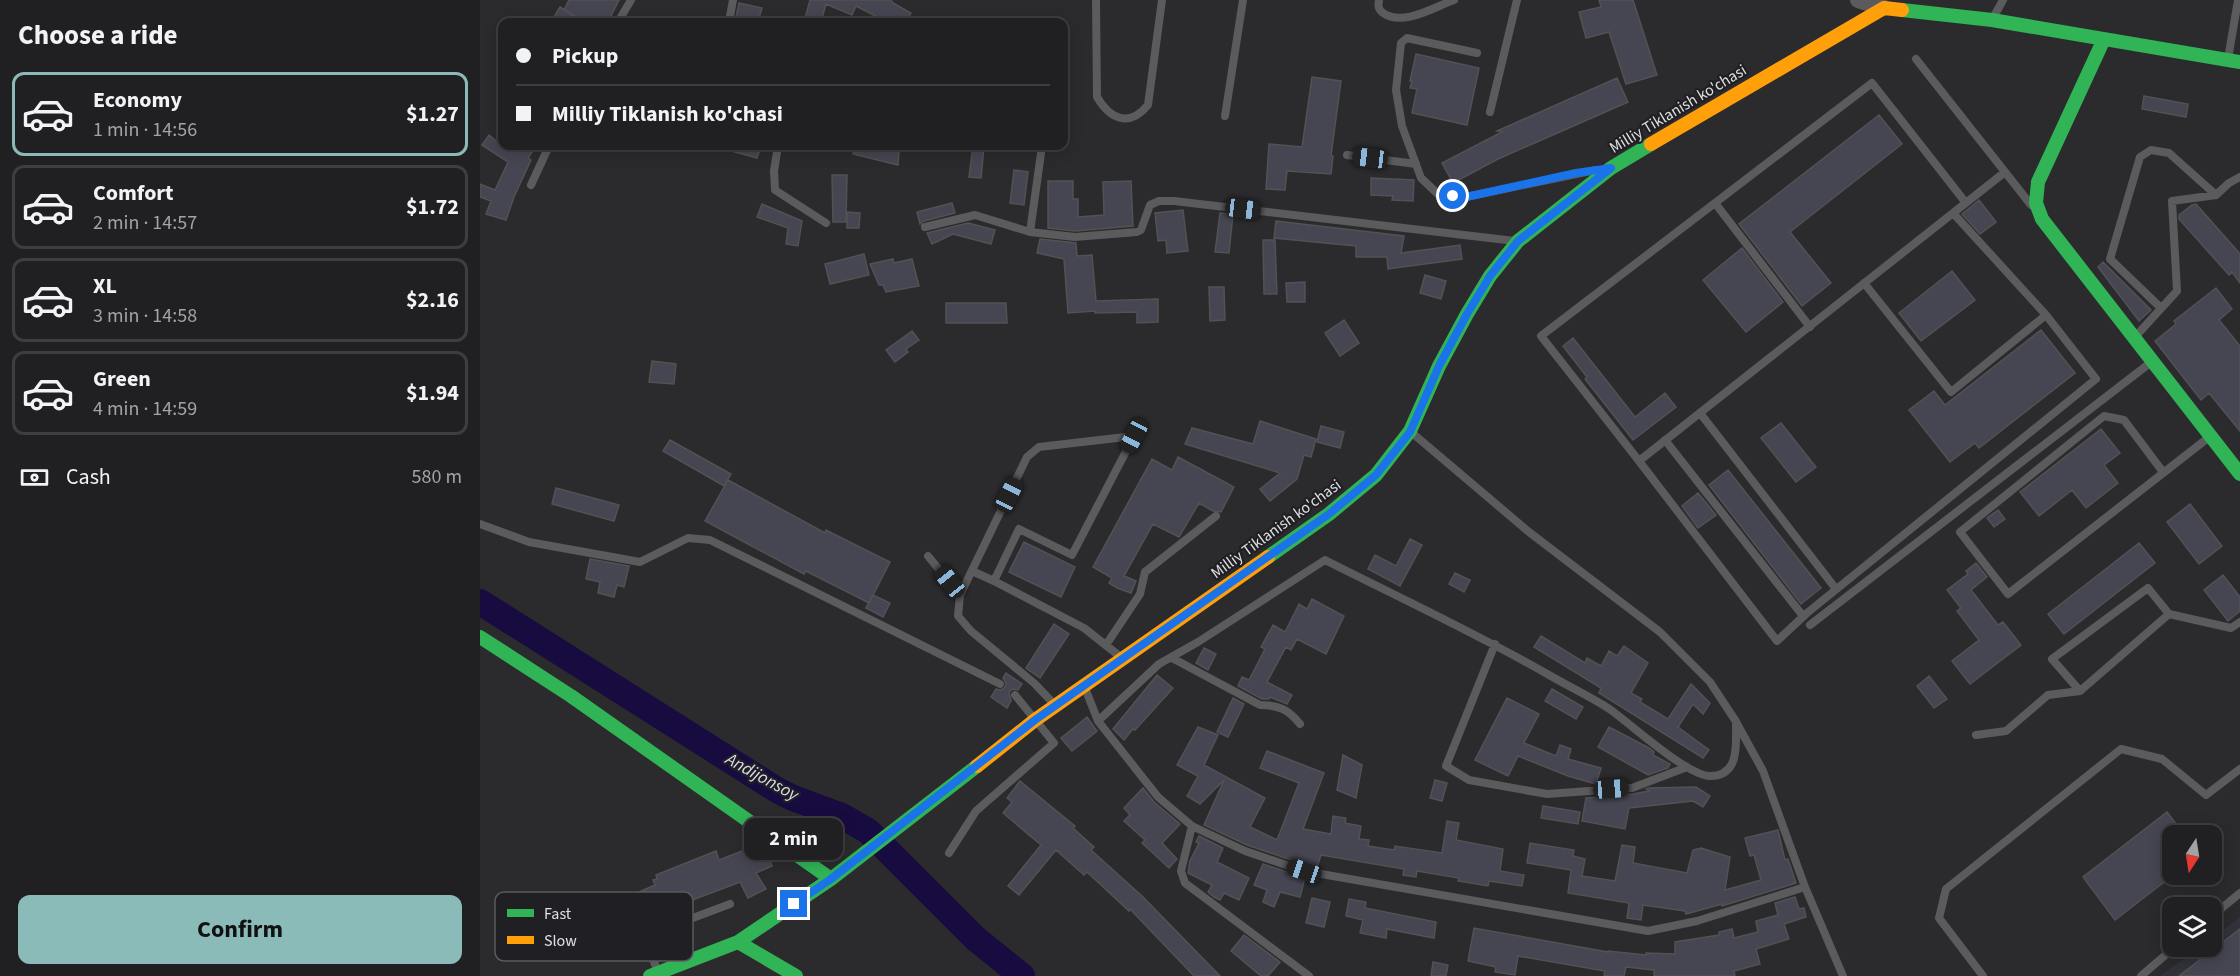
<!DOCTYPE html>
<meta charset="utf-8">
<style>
body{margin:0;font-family:"Source Sans 3",sans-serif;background:#2d2d2f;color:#f1f3f6;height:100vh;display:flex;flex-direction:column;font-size:22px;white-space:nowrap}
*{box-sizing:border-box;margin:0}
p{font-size:20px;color:#a2a3a5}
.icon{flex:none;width:33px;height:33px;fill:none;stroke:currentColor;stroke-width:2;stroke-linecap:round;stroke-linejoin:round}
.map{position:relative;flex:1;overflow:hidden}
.sheet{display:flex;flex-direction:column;background:#202022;width:480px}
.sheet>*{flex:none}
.top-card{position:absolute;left:18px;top:18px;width:570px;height:132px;border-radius:12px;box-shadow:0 3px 15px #0003,0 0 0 2px #3d3e40;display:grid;align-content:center;height:132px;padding:0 18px;background:#202022}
.needle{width:39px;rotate:192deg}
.fabs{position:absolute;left:1682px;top:825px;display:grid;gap:12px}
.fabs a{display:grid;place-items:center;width:60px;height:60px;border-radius:12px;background:#202022;box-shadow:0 3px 15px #0003,0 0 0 2px #3d3e40;font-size:30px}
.end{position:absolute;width:27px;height:27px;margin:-14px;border:8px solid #1a73e8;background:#fff;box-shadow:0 0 0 3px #fff}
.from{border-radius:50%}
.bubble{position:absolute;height:42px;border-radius:12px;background:#202022;box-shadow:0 3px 15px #0003,0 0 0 2px #3d3e40;font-size:20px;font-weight:700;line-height:42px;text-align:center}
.car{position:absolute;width:18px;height:36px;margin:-18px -9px;border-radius:8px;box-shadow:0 0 4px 2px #0007;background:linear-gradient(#222 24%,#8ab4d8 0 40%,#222 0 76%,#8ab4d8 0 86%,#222 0)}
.top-card b{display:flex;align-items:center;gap:21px;height:57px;font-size:22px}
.top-card b+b{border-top:2px solid #3d3e40}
.top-card i{width:15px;height:15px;background:#f1f3f6}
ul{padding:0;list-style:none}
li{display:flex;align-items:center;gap:18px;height:84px;margin:0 12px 9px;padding:0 6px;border:3px solid #3d3e40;border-radius:12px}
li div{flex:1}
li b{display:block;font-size:22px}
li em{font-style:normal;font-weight:700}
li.current{border-color:#8bbbb9}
li>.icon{width:54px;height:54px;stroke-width:1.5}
h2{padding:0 18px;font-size:27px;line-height:72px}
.pay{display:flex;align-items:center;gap:15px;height:66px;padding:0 18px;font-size:22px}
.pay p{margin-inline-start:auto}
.cta{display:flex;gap:12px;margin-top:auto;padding:12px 18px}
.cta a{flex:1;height:69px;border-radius:12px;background:#8bbbb9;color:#111;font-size:24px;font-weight:700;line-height:69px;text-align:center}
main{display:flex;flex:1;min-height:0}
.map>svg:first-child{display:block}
.built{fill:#31323a}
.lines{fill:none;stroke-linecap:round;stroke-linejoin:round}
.river{stroke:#180b40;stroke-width:26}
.building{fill:#464552;stroke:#525254;stroke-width:1.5}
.lane{stroke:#5b5b5d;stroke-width:8}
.street{stroke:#5b5b5d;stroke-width:16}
.fast{stroke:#30b455;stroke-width:14}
.slow{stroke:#ff9f0a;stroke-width:14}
.route{stroke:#1a73e8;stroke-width:8}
.labels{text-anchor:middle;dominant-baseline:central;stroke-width:4.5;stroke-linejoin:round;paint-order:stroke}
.street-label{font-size:16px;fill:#dfe0e2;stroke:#202024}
.water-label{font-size:18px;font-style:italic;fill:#dcdcf0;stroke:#202024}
.key{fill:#202024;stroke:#595a5d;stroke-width:1.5}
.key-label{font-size:16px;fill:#dfe0e2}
</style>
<main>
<section class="sheet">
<h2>Choose a ride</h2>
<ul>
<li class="current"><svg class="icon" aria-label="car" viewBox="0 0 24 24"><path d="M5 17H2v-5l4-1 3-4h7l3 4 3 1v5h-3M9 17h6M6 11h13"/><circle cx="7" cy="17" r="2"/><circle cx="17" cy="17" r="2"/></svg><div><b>Economy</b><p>1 min · 14:56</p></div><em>$1.27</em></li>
<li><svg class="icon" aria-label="car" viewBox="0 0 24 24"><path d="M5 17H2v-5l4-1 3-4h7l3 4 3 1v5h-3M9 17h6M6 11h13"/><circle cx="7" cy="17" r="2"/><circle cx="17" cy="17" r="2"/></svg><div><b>Comfort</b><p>2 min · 14:57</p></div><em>$1.72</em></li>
<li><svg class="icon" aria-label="car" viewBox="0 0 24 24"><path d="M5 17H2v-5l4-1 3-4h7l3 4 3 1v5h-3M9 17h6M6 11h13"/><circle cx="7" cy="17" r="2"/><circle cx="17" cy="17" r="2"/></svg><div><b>XL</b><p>3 min · 14:58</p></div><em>$2.16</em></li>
<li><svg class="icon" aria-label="car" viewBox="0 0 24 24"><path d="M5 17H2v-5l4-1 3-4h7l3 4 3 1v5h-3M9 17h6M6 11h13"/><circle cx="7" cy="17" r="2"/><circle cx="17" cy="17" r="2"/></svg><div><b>Green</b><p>4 min · 14:59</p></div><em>$1.94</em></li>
</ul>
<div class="pay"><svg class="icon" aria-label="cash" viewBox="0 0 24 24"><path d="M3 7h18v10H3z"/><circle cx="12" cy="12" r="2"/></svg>Cash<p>580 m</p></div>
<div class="cta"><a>Confirm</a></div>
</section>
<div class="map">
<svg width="1760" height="976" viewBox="0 0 1760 976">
<rect width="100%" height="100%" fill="#2b2b2d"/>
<path class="built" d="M 1760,917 L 1760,976 L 1680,976 L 1720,947 L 1731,946 L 1731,939 Z"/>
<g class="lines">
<path class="river" d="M 0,602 L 297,790 L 313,798 L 362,816 L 388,831 L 496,939 L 542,976"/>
</g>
<path class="building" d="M 89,0 L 139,0 L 128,22 L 106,22 L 84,10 Z
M 330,0 L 411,0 L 413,3 L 431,13 L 426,22 L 407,22 L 376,6 L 372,15 L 346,4 L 341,22 L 324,22 Z
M 1119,0 L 1153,0 L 1177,75 L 1146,84 L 1129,32 L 1106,38 L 1099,12 L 1121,7 Z
M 259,3 L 282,8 L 278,22 L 255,22 Z
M 80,7 L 92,14 L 87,22 L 71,22 Z
M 936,54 L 999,68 L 987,125 L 932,113 L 937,89 L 930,88 L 932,81 L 930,81 Z
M 832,77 L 861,81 L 851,156 L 853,156 L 851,174 L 807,171 L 805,190 L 786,189 L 789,144 L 822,147 Z
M 1137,78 L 1148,102 L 1018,159 L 973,183 L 962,163 L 1022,132 L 1017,131 Z
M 1664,96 L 1708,104 L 1706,117 L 1662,109 Z
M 1399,115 L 1422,144 L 1310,232 L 1351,283 L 1322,306 L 1259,224 Z
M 9,135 L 22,146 L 56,146 L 48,158 L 51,160 L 34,197 L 26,220 L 6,214 L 11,201 L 0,197 L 0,184 L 15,190 L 28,162 L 2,145 Z
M 245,146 L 281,146 L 277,158 L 244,149 Z
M 493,146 L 504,147 L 501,178 L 489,177 Z
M 374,148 L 419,151 L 418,165 L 373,154 Z
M 534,170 L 548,172 L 544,205 L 530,203 Z
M 352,175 L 367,175 L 366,222 L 353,222 Z
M 891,178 L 934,180 L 933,201 L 912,200 L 913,196 L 891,195 Z
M 568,181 L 593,181 L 593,199 L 598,199 L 598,217 L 624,215 L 623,182 L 651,181 L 653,226 L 595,231 L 568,228 Z
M 1499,200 L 1516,222 L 1500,234 L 1482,214 Z
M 472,203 L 475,213 L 444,221 L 440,224 L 437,212 Z
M 282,204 L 322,221 L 318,246 L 306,244 L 308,228 L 277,217 Z
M 1716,204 L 1760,254 L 1760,283 L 1752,272 L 1749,275 L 1699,219 L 1699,215 L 1712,205 Z
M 703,210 L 708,251 L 687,253 L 686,240 L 678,241 L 675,213 Z
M 367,212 L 380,213 L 379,228 L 367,228 Z
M 740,213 L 753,214 L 749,253 L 735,252 Z
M 796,221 L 924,236 L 921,253 L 980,245 L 982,259 L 908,269 L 907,257 L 876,257 L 876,246 L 794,238 Z
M 488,223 L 515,230 L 511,244 L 473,234 L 452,244 L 447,233 Z
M 560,239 L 596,243 L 597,256 L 612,255 L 616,301 L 678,299 L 678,322 L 657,323 L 657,312 L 615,313 L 615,311 L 588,313 L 584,259 L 557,253 Z
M 783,240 L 795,240 L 797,294 L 784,294 Z
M 1262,248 L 1303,302 L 1266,332 L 1223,280 Z
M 384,254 L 389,275 L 350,284 L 345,264 Z
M 413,259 L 414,263 L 432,259 L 439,286 L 406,292 L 403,285 L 399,285 L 390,264 Z
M 1623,262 L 1671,310 L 1659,321 L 1618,267 Z
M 1472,271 L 1495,300 L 1441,341 L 1419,313 Z
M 945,275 L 966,281 L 961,299 L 940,293 Z
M 825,282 L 825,302 L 807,302 L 806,283 Z
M 729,287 L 744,287 L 745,320 L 730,321 Z
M 1736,288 L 1752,309 L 1739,320 L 1760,346 L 1760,431 L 1729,393 L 1721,400 L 1675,341 L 1696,324 L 1694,321 Z
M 466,303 L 526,303 L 527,323 L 466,323 Z
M 864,320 L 879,343 L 860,356 L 845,333 Z
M 1561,330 L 1595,373 L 1499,448 L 1495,443 L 1470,462 L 1429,410 L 1454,391 L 1465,405 Z
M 432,331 L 439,340 L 426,349 L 428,352 L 415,362 L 406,350 Z
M 1093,338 L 1155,417 L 1185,393 L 1196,407 L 1153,440 L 1105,379 L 1107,377 L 1083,346 Z
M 172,361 L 196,364 L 194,384 L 169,382 Z
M 780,421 L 836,439 L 831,457 L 824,455 L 817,479 L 790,501 L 780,489 L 800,473 L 705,444 L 712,428 L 773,444 Z
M 1301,423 L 1336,467 L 1316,482 L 1281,438 Z
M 841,426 L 864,432 L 860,448 L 837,442 Z
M 1621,429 L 1640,453 L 1624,465 L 1638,483 L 1606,508 L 1592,490 L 1559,516 L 1540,492 Z
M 190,440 L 251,474 L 244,486 L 183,451 Z
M 698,457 L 754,487 L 741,512 L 733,511 L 719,503 L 699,537 L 673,524 L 644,576 L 656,581 L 651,593 L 637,588 L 629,583 L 632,578 L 613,567 L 672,459 L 692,470 Z
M 1248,470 L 1341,588 L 1321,604 L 1229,485 Z
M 248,480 L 345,533 L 346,530 L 410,562 L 389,603 L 326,571 L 324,574 L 225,521 Z
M 76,488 L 139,505 L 134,521 L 72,504 Z
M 1218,493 L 1236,515 L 1218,528 L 1202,506 Z
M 1710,504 L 1742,546 L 1719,564 L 1687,522 Z
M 1518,510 L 1525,519 L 1514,527 L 1507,518 Z
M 930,539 L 942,545 L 920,586 L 888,569 L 895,555 L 916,566 Z
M 544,542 L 595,567 L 581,597 L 529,572 Z
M 1659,543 L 1675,563 L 1584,634 L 1568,614 Z
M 110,559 L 149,566 L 144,587 L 137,585 L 134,597 L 118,593 L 120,582 L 106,579 Z
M 1496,563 L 1507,577 L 1491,590 L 1518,625 L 1523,622 L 1541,645 L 1490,684 L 1472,661 L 1499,640 L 1477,611 L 1481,608 L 1467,590 L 1488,574 L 1486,571 Z
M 975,573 L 990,580 L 984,592 L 969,584 Z
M 1743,575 L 1760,597 L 1760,611 L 1748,621 L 1724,590 Z
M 393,595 L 410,603 L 403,617 L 386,608 Z
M 832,599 L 864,616 L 846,654 L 817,639 L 811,650 L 806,647 L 787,682 L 812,695 L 807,704 L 790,697 L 789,699 L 782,699 L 758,686 L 762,677 L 769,680 L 785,649 L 781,647 L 793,625 L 805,632 L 819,604 L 827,609 Z
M 574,624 L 589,634 L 560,678 L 546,668 Z
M 1061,636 L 1105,663 L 1107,658 L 1121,666 L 1129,651 L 1137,656 L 1144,646 L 1168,663 L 1151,693 L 1162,699 L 1160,702 L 1188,719 L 1211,684 L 1230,703 L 1223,714 L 1213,704 L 1198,727 L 1229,750 L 1223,758 L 1119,693 L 1121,688 L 1054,647 Z
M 724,648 L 736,654 L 728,670 L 716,663 Z
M 526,673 L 542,684 L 538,690 L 533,689 L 529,692 L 531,701 L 527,708 L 511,697 L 516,689 L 521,690 L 525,687 L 526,683 L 523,678 Z
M 677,675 L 693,688 L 655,730 L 653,729 L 644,740 L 633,729 Z
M 1449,676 L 1467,699 L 1454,708 L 1437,686 Z
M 1072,689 L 1103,707 L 1096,719 L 1065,701 Z
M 753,698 L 764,704 L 748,737 L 737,732 Z
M 1027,698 L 1059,714 L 1044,743 L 1076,756 L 1080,745 L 1091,749 L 1088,759 L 1121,768 L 1116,784 L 1088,776 L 1038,756 L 1028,776 L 995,760 Z
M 607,717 L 617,731 L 592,751 L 581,738 Z
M 718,727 L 738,735 L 724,765 L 785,798 L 770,827 L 797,840 L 819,783 L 780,768 L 787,751 L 844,773 L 823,829 L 851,834 L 853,816 L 866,818 L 865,823 L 881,826 L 879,839 L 889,840 L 888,846 L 914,850 L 915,846 L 962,853 L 967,821 L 979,823 L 976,840 L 1023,849 L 1020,871 L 1044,875 L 1042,886 L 1009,881 L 1008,886 L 978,881 L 979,878 L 937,871 L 936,877 L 923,875 L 924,869 L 841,855 L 837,867 L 826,865 L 767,845 L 724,825 L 744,780 L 720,804 L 707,796 L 718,776 L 697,765 Z
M 1129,727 L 1169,748 L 1174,752 L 1173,755 L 1190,764 L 1188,768 L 1168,775 L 1118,747 Z
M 863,755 L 882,765 L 876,798 L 857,790 Z
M 955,780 L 967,783 L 962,801 L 950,798 Z
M 540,781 L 595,826 L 593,828 L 614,847 L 611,850 L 663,897 L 740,976 L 714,976 L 650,909 L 649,911 L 607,872 L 604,875 L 576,850 L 539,895 L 528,886 L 561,845 L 523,813 L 532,802 L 527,798 Z
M 1216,787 L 1230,796 L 1223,807 L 1213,801 L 1149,808 L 1145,829 L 1102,821 L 1106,798 L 1153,794 L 1169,791 L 1166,789 L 1169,788 Z
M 663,788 L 674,802 L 700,824 L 682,843 L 697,859 L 689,868 L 662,843 L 665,840 L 644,821 L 650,815 L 644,808 Z
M 1063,806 L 1100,812 L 1098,824 L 1061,818 Z
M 1687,812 L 1705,836 L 1692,836 L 1692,876 L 1635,920 L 1603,877 Z
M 1298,830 L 1305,860 L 1308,859 L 1316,883 L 1242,906 L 1242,904 L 1206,914 L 1205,911 L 1163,905 L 1161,920 L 1147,918 L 1149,903 L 1088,893 L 1091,870 L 1047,863 L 1050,843 L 1094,850 L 1093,856 L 1105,859 L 1102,876 L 1135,881 L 1142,845 L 1155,847 L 1153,863 L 1207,873 L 1213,850 L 1221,848 L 1250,857 L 1245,890 L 1281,880 L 1274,855 L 1270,856 L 1265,838 Z
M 719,836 L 743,848 L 737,862 L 769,878 L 759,900 L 744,893 L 740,900 L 734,897 L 728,892 L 732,885 L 708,873 L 710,861 L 719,843 L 716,842 Z
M 277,845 L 286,851 L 292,866 L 276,873 L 286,889 L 268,898 L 260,882 L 149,924 L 141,900 L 175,885 L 173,880 L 177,879 L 176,875 L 236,851 L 239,860 Z
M 783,864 L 825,878 L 820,897 L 800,892 L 794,907 L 783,902 L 787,890 L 774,885 Z
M 1315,897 L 1319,909 L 1324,908 L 1326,917 L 1304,924 L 1309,939 L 1276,949 L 1280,964 L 1254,971 L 1255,976 L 1174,976 L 1174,970 L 1146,967 L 1144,976 L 1124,976 L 1125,971 L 1038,956 L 1035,975 L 1015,972 L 1016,967 L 988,961 L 994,928 L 1128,952 L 1128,951 L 1166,955 L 1166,953 L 1195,954 L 1195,942 L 1239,935 L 1239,932 L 1252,929 L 1254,938 L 1278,932 L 1276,921 L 1298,915 L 1295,903 Z
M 832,898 L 850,902 L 844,927 L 826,923 Z
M 869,899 L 886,902 L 885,908 L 956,922 L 954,938 L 907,929 L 906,938 L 880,933 L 883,920 L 866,916 Z
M 1760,929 L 1760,976 L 1699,976 Z
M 764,935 L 800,962 L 788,976 L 781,976 L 751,951 Z
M 953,962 L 968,965 L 966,976 L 951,976 Z"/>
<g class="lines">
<path class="lane" d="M 616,0 L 617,97 C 630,119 649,128 668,105 L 682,0
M 899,0 C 898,6 898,9 903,13 C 923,27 954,7 974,0
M 1513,18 L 1523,0
M 138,22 L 151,0
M 249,22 L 253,0
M 997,53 L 927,38 L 921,43 L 916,90 L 922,126 L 941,178 L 960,196 L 986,197 L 1116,170
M 1436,59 L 1551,205
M 1748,59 L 1758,0
M 1010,112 L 1037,0
M 745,116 L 763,0
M 298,146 L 294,171 L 295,190 L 346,223
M 867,155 L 936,164
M 51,185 L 69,146
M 1235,203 L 1330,327
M 1486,203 L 1392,83 L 1061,336 L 1159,461 L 1525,172
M 445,227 L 495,215 L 550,232 L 595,237 L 657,232 L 661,230 L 670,205 L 679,201 L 694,201 L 1035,241
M 550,232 L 562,146
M 1384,283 L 1471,392 L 1566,315
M 1681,308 L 1630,259 L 1660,157 L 1671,150 L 1689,153 L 1736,195
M 1655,337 L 1697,291 L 1692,201 L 1736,195 L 1749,183 L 1760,177
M 1220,413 L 1356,589
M 1185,440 L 1323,616
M 1159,461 L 1297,641 L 1327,613 L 1616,379 L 1566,315 L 1473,213
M 1683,472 L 1644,420 L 1624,416 L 1480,532 L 1528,594 L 1728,438
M 0,524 L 49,542 L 160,562 L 208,538 L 230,540 L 520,684
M 448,556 L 480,595
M 492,571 L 514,581 L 539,529 L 592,555 L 654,436 L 559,447 L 547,457 L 480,595 L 478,616 L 491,631 L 554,683 L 575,705
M 514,581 L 604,628 L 642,658
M 1689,614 L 1600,691 L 1572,659 L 1668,588 L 1689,614 L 1751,628 L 1760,622
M 1330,625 L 1670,363
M 1015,644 L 966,766 L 989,780 L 1067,794 L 1152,788 L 1207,767
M 626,645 L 660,594 L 665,572 L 736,516
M 692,658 L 780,705 C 798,705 808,709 820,724
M 605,688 L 618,721 L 678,797 L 712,826 L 765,851 L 824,871 L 1168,931 L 1217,921 L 1325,887 L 1283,771 L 1255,720 L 1230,682 L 1180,632 L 1049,532 L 931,432
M 618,721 L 679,664 L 718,642 L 845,560 C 920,598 996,633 1069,675 C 1088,686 1109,696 1128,708 C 1150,723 1207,776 1230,776 C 1260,776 1256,744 1256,723
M 1496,735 L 1526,731 L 1568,695 L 1600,691
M 712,826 L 701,871 L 705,883 L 829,976
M 469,853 L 496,811 L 574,743 L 535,695
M 1325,887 L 1363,976
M 138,912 L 148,942 L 165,936
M 1731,917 L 1760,893
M 177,970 L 165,936 L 250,904
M 1503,976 L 1459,918 L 1466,889 L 1641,749 L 1682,759 L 1726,795 L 1760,769
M 1661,976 L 1696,946"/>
<path class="street" d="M 1378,0 L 1404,8"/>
<path class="fast" d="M 1422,10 L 1512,20 L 1760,62
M 1624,39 L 1558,182 L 1556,203 L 1562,219 L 1760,474
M 788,557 L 849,514 L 896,475 L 930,431 L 959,366 L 987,314 L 1010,276 L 1038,241 L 1131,168 L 1171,144
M 0,637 L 91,696 L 351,879
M 258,942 L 316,976
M 170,976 L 258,942 L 351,879 L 497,766"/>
<path class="slow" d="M 1171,144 L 1404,8 L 1422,10
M 497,766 L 555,720 L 788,557"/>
</g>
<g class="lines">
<path class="route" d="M 314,904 L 351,879 L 555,720 L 849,514 L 896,475 L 930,432 L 959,366 L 987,314 L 1010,276 L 1038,241 L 1131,168 L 1096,173 L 986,197 L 973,196"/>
</g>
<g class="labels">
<g class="street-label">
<text transform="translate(1198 109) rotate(-31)">Milliy Tiklanish ko'chasi</text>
<text transform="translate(796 529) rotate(-36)">Milliy Tiklanish ko'chasi</text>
</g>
<g class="water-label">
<text transform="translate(282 777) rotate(29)">Andijonsoy</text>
</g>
</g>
<rect x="15" y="892" width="198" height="69" rx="9" class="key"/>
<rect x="27" y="909" width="27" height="8" fill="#30b455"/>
<rect x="27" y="936" width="27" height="8" fill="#ff9f0a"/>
<g class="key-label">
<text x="64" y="919">Fast</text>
<text x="64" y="946">Slow</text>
</g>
</svg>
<div class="fabs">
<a><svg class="needle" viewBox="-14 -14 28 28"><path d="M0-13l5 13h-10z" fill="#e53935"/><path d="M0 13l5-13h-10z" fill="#a2a3a5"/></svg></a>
<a><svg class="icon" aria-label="layers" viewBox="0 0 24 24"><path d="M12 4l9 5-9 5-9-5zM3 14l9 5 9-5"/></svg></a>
</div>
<i class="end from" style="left:973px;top:196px"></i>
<i class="end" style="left:314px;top:904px"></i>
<div class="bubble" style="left:264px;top:818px;width:99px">2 min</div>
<i class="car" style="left:890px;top:158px;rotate:277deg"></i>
<i class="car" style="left:763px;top:209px;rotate:97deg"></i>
<i class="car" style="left:654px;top:436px;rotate:208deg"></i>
<i class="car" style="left:529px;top:495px;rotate:26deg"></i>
<i class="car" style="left:470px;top:582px;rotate:321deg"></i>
<i class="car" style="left:1131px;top:789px;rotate:86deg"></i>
<i class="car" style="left:824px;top:871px;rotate:289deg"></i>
<div class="top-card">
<b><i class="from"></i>Pickup</b>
<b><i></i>Milliy Tiklanish ko'chasi</b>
</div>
</div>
</main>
